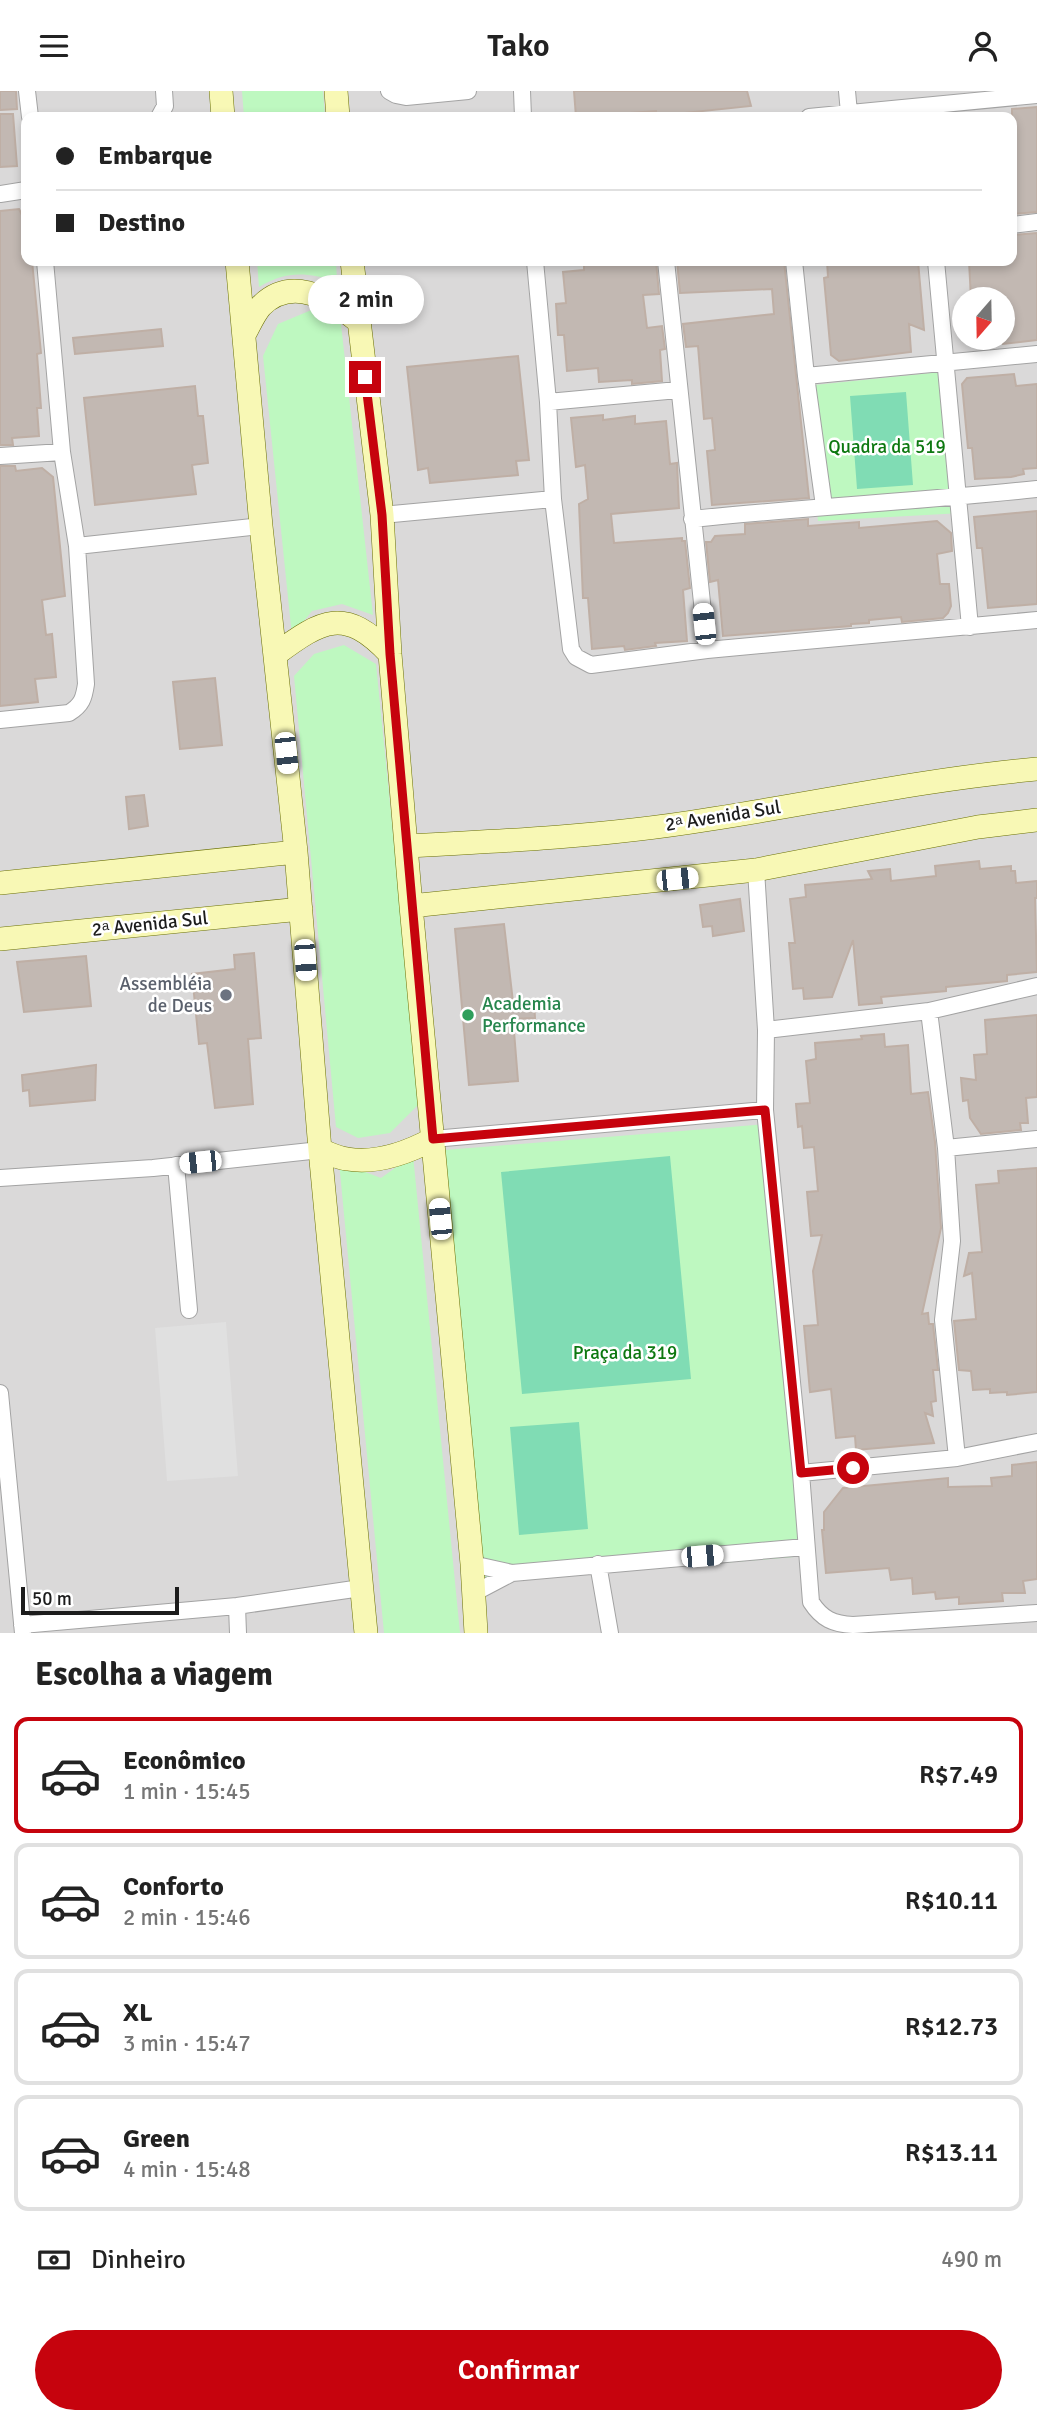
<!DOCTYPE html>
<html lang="pt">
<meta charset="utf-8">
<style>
body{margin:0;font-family:Signika,sans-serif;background:#f6f6f6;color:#222;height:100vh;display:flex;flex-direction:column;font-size:26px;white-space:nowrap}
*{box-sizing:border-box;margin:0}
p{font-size:23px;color:#767676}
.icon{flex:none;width:38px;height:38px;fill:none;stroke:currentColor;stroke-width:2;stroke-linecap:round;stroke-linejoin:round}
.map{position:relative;height:1542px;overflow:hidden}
.details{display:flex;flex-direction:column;background:#fff;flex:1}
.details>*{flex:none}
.top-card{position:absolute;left:21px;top:21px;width:996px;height:154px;border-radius:14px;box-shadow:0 4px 10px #0003;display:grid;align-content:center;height:154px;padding:0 35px;background:#fff}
.needle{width:46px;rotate:200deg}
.controls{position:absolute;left:952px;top:196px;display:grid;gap:14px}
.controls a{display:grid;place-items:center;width:63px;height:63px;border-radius:50%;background:#fff;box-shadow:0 4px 10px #0003;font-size:35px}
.scale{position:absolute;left:21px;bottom:18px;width:158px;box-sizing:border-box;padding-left:7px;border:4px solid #1c1c1c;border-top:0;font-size:19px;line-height:24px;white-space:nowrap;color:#1c1c1c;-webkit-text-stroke:5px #fff;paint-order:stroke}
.end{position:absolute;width:32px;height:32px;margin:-16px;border:9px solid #c6030d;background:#fff;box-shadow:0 0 0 4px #fff}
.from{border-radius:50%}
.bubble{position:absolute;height:49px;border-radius:24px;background:#fff;box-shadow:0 4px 10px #0003;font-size:23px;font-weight:600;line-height:49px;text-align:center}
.car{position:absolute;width:21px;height:42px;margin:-21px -10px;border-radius:9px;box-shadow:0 0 5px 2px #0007;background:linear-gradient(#fff 24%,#345 0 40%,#fff 0 76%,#345 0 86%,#fff 0)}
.top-card b{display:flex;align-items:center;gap:24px;height:66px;font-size:26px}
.top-card b+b{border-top:2px solid #e0e0e0}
.top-card i{width:18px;height:18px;background:#222}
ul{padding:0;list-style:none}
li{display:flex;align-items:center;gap:21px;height:116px;margin:0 14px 10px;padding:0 21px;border:4px solid #e0e0e0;border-radius:14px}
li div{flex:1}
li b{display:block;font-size:26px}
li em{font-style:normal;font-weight:600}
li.active{border-color:#c6030d}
li>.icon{width:63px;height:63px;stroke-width:1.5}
h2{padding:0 35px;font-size:32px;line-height:84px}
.pay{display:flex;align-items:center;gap:18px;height:77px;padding:0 35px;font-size:26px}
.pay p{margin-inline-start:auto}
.action{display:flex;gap:14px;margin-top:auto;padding:14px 35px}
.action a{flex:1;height:80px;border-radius:42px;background:#c6030d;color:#fff;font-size:28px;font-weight:600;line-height:80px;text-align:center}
header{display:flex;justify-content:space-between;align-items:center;height:91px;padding:0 35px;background:#fff;font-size:32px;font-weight:600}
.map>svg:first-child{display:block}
.residential{fill:#dad9d9;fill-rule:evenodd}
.park{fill:#bef8c0}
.pitch{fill:#80dcb4}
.parking{fill:#e0e0e0}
.building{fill:#c2b8b2;stroke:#bfafa5;stroke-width:2}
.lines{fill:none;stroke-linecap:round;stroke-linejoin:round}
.street-casing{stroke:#a3a3a3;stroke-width:18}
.secondary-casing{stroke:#6b7106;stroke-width:24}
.street{stroke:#fff;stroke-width:16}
.secondary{stroke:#f8f8b5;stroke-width:23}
.route{stroke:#c6030d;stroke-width:9}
.worship-dot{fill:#6b7280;stroke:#fff;stroke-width:2.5}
.leisure-dot{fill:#2e9e5b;stroke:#fff;stroke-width:2.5}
.labels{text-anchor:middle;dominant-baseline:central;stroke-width:5;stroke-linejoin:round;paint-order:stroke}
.park-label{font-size:19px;fill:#0d7810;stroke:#fff}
.street-label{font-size:19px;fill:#1c1c1c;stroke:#fff}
.worship-label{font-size:19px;fill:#5b616d;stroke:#fff;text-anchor:end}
.leisure-label{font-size:19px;fill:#27864d;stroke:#fff;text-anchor:start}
</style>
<header><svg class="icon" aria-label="menu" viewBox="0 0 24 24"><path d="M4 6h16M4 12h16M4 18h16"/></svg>Tako<svg class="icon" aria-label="person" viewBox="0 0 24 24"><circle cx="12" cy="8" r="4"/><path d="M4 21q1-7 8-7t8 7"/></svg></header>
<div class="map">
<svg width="1037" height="1542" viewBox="0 0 1037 1542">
<rect width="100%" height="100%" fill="#eee9e2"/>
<path class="residential" d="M 0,0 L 1037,0 L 1037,1542 L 0,1542 ZM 26,26 L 1012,26 L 1012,170 L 26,170 ZM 964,208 L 1003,208 L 1003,247 L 964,247 Z"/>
<path class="park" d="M 242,0 L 323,0 L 325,26 L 244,26 Z
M 257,170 L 336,170 L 337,190 C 306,182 288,179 259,196 Z
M 321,215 L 341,233 L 373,524 L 342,513 L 312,520 L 292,545 L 263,265 L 278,233 Z
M 950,280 L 962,422 L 818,430 L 805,295 Z
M 344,554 L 376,573 L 420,1012 L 390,1042 L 358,1047 L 336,1036 L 294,585 L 314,563 Z
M 768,1033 L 806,1465 L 483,1492 L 445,1059 Z
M 413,1064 L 460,1542 L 384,1542 L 339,1071 L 381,1087 Z"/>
<path class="pitch" d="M 906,301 L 913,394 L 857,398 L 850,305 Z
M 670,1065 L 691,1288 L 522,1303 L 501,1081 Z
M 579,1331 L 588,1438 L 519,1444 L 510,1336 Z"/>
<path class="parking" d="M 226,1231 L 238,1385 L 167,1390 L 155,1237 Z"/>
<path class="building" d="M 0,0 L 16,0 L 17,18 L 0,19 Z
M 574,0 L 747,0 L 751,15 L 656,25 L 656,20 L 576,26 Z
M 1037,16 L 1037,121 L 1012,123 L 1012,18 Z
M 0,23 L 13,23 L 17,75 L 0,76 Z
M 19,118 L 23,126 L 26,170 L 32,170 L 41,262 L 37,263 L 41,317 L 37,317 L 39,345 L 12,347 L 13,354 L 0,354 L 0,120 Z
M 1037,142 L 1037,249 L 1003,253 L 1003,208 L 971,208 L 969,170 L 1012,170 L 1012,144 Z
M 584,170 L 656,170 L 659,203 L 643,204 L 647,237 L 662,235 L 665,258 L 660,259 L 662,290 L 632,293 L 632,289 L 599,291 L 598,277 L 567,280 L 564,244 L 558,244 L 556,213 L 566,212 L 563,181 L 584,179 Z
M 677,170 L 784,170 L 809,407 L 712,414 L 707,360 L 715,359 L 712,327 L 704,328 L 698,255 L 686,256 L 683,233 L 774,223 L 772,198 L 680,202 Z
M 827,170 L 918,170 L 924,239 L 909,233 L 911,261 L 839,270 L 831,264 L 824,187 L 828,186 Z
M 161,238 L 163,255 L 75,263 L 73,247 Z
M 518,265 L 529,369 L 516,370 L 518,384 L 430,392 L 428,377 L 418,379 L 407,276 Z
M 1014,283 L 1016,295 L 1037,293 L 1037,377 L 1023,378 L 1024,383 L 1011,386 L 975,388 L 972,357 L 968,357 L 962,293 L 967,287 Z
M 195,295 L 198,325 L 203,325 L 208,372 L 192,374 L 196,403 L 95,414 L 84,307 Z
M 603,324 L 603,329 L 635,325 L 635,333 L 666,330 L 670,373 L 677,372 L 679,417 L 611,423 L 614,452 L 682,447 L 682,450 L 685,450 L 690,497 L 683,499 L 687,550 L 655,552 L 656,555 L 625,559 L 624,555 L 592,558 L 588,507 L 583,507 L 579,413 L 588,408 L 585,374 L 576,376 L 571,327 Z
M 0,375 L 15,375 L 16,380 L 42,377 L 53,386 L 65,505 L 42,509 L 46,544 L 52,543 L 56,586 L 35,588 L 38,611 L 0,615 Z
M 1037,420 L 1037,513 L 988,517 L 982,457 L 977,457 L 974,426 Z
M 808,428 L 808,435 L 859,431 L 859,437 L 937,430 L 951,442 L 952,460 L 937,463 L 940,493 L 949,493 L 951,515 L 948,522 L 943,527 L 902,531 L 901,526 L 869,529 L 869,532 L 851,533 L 851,535 L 723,545 L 718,489 L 710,491 L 706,451 L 711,451 L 715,445 L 745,443 L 745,433 Z
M 215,587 L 222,654 L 180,658 L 173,591 Z
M 144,704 L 148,735 L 129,738 L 126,706 Z
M 979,770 L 980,778 L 1011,775 L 1011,780 L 1015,780 L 1016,792 L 1037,790 L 1037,807 L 1035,807 L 1037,881 L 1007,884 L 1007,890 L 946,896 L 946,900 L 881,906 L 882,912 L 859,914 L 853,849 L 832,906 L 804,908 L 803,897 L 793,898 L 789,852 L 795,852 L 790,808 L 806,806 L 805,794 L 872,788 L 868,780 L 890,778 L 891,790 L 936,785 L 935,775 Z
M 740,808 L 744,840 L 713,845 L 712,835 L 703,836 L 700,814 Z
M 504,833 L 513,911 L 534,909 L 535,927 L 513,928 L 518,990 L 469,994 L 455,838 Z
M 254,862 L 261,947 L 248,948 L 253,1013 L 215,1017 L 207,952 L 199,953 L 192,883 L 235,878 L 234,864 Z
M 86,865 L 91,915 L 24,921 L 17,871 Z
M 1037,924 L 1037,1006 L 1026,1007 L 1028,1032 L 1020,1032 L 1021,1039 L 981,1043 L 970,1027 L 968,1009 L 963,1010 L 961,987 L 976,989 L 974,964 L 987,963 L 985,929 Z
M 884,943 L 885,956 L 908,954 L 911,1003 L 928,1001 L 935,1051 L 941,1137 L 922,1223 L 928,1222 L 929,1233 L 933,1233 L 938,1279 L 933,1279 L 936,1310 L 931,1311 L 933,1325 L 925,1322 L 934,1352 L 856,1359 L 855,1345 L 836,1347 L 831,1298 L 810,1301 L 804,1235 L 818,1234 L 813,1180 L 822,1144 L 811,1145 L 807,1101 L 818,1100 L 814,1056 L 804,1057 L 802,1035 L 798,1036 L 796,1013 L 810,1012 L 806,970 L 816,968 L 815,952 L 862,948 L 861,945 Z
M 96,974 L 95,1009 L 30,1015 L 29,999 L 23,1000 L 22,984 Z
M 1037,1077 L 1037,1301 L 1007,1304 L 1007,1301 L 990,1302 L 990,1298 L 973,1299 L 971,1280 L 959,1279 L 954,1230 L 976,1228 L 972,1182 L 964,1185 L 969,1162 L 982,1161 L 976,1094 L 999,1092 L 998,1080 Z
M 1037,1371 L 1037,1488 L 1023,1490 L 1025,1502 L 1002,1502 L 1003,1510 L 959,1513 L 959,1506 L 936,1508 L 935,1501 L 913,1503 L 912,1487 L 891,1489 L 889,1477 L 826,1482 L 822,1439 L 824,1439 L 824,1421 L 843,1397 L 948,1387 L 948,1396 L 992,1395 L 991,1387 L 1012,1385 L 1012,1374 Z"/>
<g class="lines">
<g class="street-casing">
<path id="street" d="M 27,0 L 30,26
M 389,0 L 396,4 L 406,6 L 468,0
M 522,0 L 523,26
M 847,0 L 849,22
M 159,26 L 165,15 L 164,0
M 809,26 L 1037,4
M 0,103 L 26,99
M 1012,134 L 1037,131
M 535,170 L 548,311 L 553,408 L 571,558 L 576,566 L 591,574 L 707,559 L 1037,529
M 666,170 L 707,559
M 794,170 L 806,285 L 824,415
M 936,170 L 970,536
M 806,285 L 1037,263
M 548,311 L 678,299
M 0,365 L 62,361
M 382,424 L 553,408
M 692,428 C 807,416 922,410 1037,398
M 77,455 L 261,435
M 0,629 L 69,622 C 82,614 84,607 86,593 L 77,455 L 62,361 L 45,170
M 756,779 L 766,939 L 765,1019 L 801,1382 L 811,1511 C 822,1528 833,1533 853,1534 L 1037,1522
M 929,920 L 946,1057 L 952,1150 L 943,1229 L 957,1367
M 766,939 L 929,920 L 1037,895
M 433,1048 L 765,1019
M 946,1057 L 1037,1048
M 176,1074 L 189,1219
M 0,1087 L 153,1077 L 320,1059
M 0,1302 L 23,1542
M 801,1382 L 957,1367 L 1037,1351
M 472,1473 L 512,1482 L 805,1456
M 598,1473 L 610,1542
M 474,1502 L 512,1482
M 237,1515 L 238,1542
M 22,1534 L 237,1515 L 361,1497"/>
</g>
<g class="secondary-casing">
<path id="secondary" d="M 221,0 L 223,26
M 336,0 L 338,26
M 237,170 L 261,435 L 296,761 L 320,1059 L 366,1542
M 352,170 L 382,424 L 390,563 L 411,815 L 472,1473 L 476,1542
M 244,244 C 249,235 254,223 261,215 C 292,184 331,208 358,230
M 276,563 C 322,529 345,515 390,563
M 407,755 C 507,750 607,745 705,729 C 816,712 925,688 1037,678
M 0,792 L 296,761
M 411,815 L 756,779 L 978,736 L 1037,729
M 0,848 L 301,818
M 320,1059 C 328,1062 338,1067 347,1068 C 377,1073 407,1062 433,1048"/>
</g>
<use href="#street" class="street"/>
<use href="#secondary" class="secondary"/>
</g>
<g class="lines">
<path class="route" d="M 365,286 L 382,424 L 390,563 L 433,1048 L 765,1019 L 801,1382 L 853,1377"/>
</g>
<circle class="worship-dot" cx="226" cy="904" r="7"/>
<circle class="leisure-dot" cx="468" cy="924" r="7"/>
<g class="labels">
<g class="park-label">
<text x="887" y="356">Quadra da 519</text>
<text x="625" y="1262">Praça da 319</text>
</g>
<g class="street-label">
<text transform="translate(723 725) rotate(-9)">2ᵃ Avenida Sul</text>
<text transform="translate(150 833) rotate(-6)">2ᵃ Avenida Sul</text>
</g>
<g class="worship-label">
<text x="212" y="893">Assembléia<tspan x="212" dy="22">de Deus</tspan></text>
</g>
<g class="leisure-label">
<text x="482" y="913">Academia<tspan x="482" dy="22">Performance</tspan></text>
</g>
</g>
</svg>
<div class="controls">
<a><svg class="needle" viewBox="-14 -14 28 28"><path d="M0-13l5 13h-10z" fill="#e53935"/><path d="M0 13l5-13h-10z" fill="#767676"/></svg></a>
</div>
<div class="scale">50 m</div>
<i class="end from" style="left:853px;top:1377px"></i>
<i class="end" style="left:365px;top:286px"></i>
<div class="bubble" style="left:308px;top:184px;width:116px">2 min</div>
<i class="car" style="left:704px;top:533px;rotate:354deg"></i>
<i class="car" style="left:286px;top:662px;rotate:174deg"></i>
<i class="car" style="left:677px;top:788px;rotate:84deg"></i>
<i class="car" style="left:305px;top:869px;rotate:176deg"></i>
<i class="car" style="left:200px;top:1071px;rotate:264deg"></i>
<i class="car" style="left:440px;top:1128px;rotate:355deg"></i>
<i class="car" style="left:702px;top:1465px;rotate:85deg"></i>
<div class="top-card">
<b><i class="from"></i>Embarque</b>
<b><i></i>Destino</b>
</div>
</div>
<section class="details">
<h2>Escolha a viagem</h2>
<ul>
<li class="active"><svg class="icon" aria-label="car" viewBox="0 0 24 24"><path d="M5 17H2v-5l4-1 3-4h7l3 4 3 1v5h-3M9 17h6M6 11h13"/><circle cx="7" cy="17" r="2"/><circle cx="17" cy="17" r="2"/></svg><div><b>Econômico</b><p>1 min · 15:45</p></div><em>R$7.49</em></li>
<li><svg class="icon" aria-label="car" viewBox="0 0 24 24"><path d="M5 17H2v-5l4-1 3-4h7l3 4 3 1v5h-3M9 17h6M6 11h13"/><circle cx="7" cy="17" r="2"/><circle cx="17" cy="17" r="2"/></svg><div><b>Conforto</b><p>2 min · 15:46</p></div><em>R$10.11</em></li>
<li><svg class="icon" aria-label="car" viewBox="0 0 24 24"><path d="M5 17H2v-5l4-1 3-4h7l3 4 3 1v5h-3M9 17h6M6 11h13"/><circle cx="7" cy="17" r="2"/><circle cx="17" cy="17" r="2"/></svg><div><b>XL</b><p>3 min · 15:47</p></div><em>R$12.73</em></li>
<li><svg class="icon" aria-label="car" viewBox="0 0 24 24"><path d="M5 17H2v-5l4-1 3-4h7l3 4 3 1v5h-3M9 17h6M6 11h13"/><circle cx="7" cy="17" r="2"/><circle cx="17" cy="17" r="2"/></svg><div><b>Green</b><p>4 min · 15:48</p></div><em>R$13.11</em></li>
</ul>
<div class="pay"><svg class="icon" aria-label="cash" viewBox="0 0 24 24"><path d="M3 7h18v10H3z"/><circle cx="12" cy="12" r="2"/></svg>Dinheiro<p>490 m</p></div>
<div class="action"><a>Confirmar</a></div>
</section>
